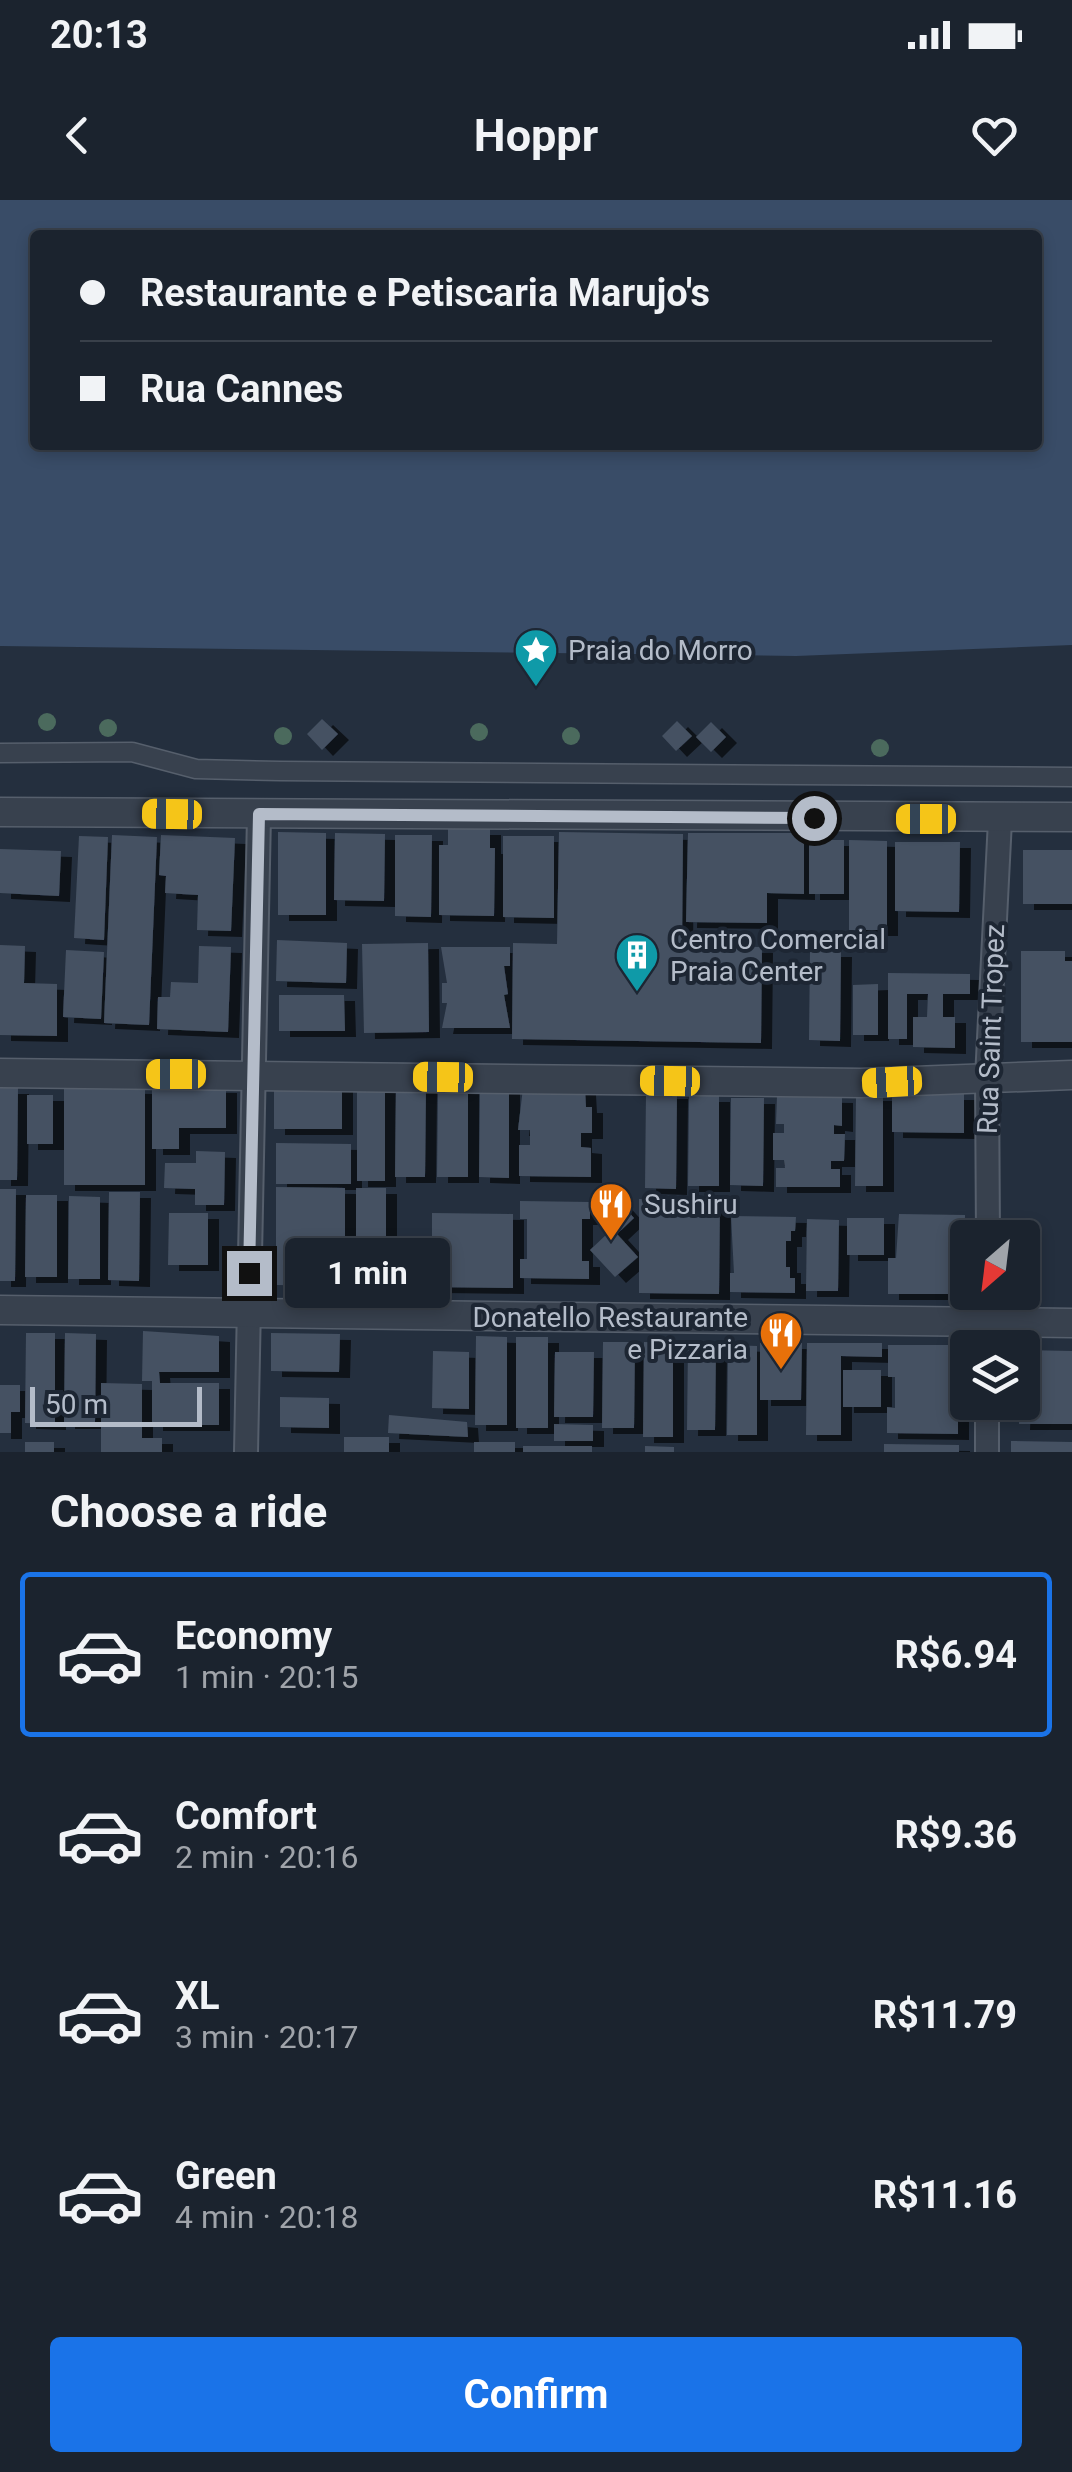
<!DOCTYPE html>
<meta charset="utf-8">
<style>
body{margin:0;font-family:Roboto,sans-serif;background:#242b36;color:#f1f3f6;height:100vh;display:flex;flex-direction:column;font-size:38px;white-space:nowrap}
*{box-sizing:border-box;margin:0}
p{font-size:32px;color:#a0a4aa}
.icon{flex:none;width:55px;height:55px;fill:none;stroke:currentColor;stroke-width:2;stroke-linecap:round;stroke-linejoin:round}
.map{position:relative;height:1252px;overflow:hidden}
.drawer{display:flex;flex-direction:column;background:#1b232e;flex:1}
.drawer>*{flex:none}
.guide{position:absolute;left:30px;top:30px;width:1012px;height:220px;border-radius:10px;box-shadow:0 5px 15px #0003,0 0 0 2px #39404a;display:grid;align-content:center;height:220px;padding:0 50px;background:#1b232e}
.needle{width:65px;rotate:208deg}
.fabs{position:absolute;left:950px;top:1020px;display:grid;gap:20px}
.fabs a{display:grid;place-items:center;width:90px;height:90px;border-radius:10px;background:#1b232e;box-shadow:0 5px 15px #0003,0 0 0 2px #39404a;font-size:50px}
.scale{position:absolute;left:30px;bottom:25px;width:172px;box-sizing:border-box;padding-left:10px;border:5px solid #b4bcc9;border-top:0;font-size:28px;line-height:35px;white-space:nowrap;color:#b4bcc9;-webkit-text-stroke:8px #1d2633;paint-order:stroke}
.end{position:absolute;width:45px;height:45px;margin:-22px;border:12px solid #b4bcc9;background:#111;box-shadow:0 0 0 5px #111}
.from{border-radius:50%}
.bubble{position:absolute;height:70px;border-radius:10px;background:#1b232e;box-shadow:0 5px 15px #0003,0 0 0 2px #39404a;font-size:32px;font-weight:700;line-height:70px;text-align:center}
.car{position:absolute;width:30px;height:60px;margin:-30px -15px;border-radius:12px;box-shadow:0 0 8px 2px #0007;background:linear-gradient(#f5c518 24%,#345 0 40%,#f5c518 0 76%,#345 0 86%,#f5c518 0)}
.guide b{display:flex;align-items:center;gap:35px;height:95px;font-size:38px}
.guide b+b{border-top:2px solid #39404a}
.guide i{width:25px;height:25px;background:#f1f3f6}
ul{padding:0;list-style:none}
li{display:flex;align-items:center;gap:30px;height:165px;margin:0 20px 15px;padding:0 30px;border:5px solid transparent;border-radius:10px}
li div{flex:1}
li b{display:block;font-size:38px}
li em{font-style:normal;font-weight:700}
li.selected{border-color:#1a73e8}
li>.icon{width:90px;height:90px;stroke-width:1.5}
h2{padding:0 50px;font-size:45px;line-height:120px}
.cta{display:flex;gap:20px;margin-top:auto;padding:20px 50px}
.cta a{flex:1;height:115px;border-radius:10px;background:#1a73e8;color:#fff;font-size:40px;font-weight:700;line-height:115px;text-align:center}
.status{display:flex;justify-content:space-between;align-items:center;height:70px;padding:0 50px;background:#1b232e;direction:ltr}
.status svg{height:28px;fill:currentColor}
header{display:flex;justify-content:space-between;align-items:center;height:130px;padding:0 50px;background:#1b232e;font-size:45px;font-weight:700}
.map>svg:first-child{display:block}
.water{fill:#394c67;fill-rule:evenodd}
.building{fill:#455162;filter:url(#shadow)}
.lines{fill:none;stroke-linecap:round;stroke-linejoin:round}
.pedestrian-casing{stroke:#565f6c;stroke-width:21}
.minor-casing{stroke:#565f6c;stroke-width:26}
.tertiary-casing{stroke:#565f6c;stroke-width:31}
.pedestrian{stroke:#38414e;stroke-width:18}
.minor{stroke:#38414e;stroke-width:22}
.tertiary{stroke:#38414e;stroke-width:28}
.tree{fill:#4b6a5d}
.route{stroke:#b4bcc9;stroke-width:12}
.labels{text-anchor:middle;dominant-baseline:central;stroke-width:8;stroke-linejoin:round;paint-order:stroke}
.poi-label{font-size:28px;fill:#b4bcc9;stroke:#1d2633;text-anchor:start}
.street-label{font-size:28px;fill:#b4bcc9;stroke:#1d2633}
</style>
<div class="status"><b>20:13</b><svg viewBox="0 0 49 12"><path d="M0 12V9h3v3zM5 12V6h3v6zM10 12V3h3v9zM15 12V0h3v12zM26 1h20v11H26zM47 4h2v5h-2z"/></svg></div>
<header><svg class="icon" aria-label="back" viewBox="0 0 24 24"><path d="M15 5l-7 7 7 7"/></svg>Hoppr<svg class="icon" aria-label="heart" viewBox="0 0 24 24"><path d="M12 20l-8-8c-3-5 5-10 8-4 3-6 11-1 8 4z"/></svg></header>
<div class="map">
<svg width="1072" height="1252" viewBox="0 0 1072 1252">
<defs>
<filter id="shadow"><feDropShadow dx="11" dy="6" stdDeviation="0" flood-color="#0009"/></filter>
</defs>
<rect width="100%" height="100%" fill="#242f3e"/>
<path class="water" d="M 0,0 L 1072,0 L 1072,445 L 796,456 L 0,446 ZM 35,35 L 1038,35 L 1038,245 L 35,245 Z"/>
<path class="building" d="M 322,519 L 338,534 L 322,550 L 307,534 Z
M 677,521 L 692,536 L 676,551 L 662,536 Z
M 711,522 L 726,537 L 711,552 L 696,537 Z
M 448,629 L 490,629 L 490,648 L 495,648 L 494,716 L 439,715 L 439,645 L 448,645 Z
M 278,632 L 326,633 L 326,715 L 278,715 Z
M 559,632 L 683,634 L 682,746 L 762,747 L 761,843 L 512,839 L 513,743 L 557,744 Z
M 335,633 L 385,634 L 384,701 L 334,700 Z
M 688,633 L 804,633 L 804,694 L 767,693 L 767,723 L 686,722 Z
M 112,635 L 157,637 L 149,825 L 104,823 Z
M 161,635 L 235,638 L 231,731 L 197,730 L 198,695 L 165,693 L 166,676 L 159,675 Z
M 395,635 L 432,635 L 431,717 L 395,716 Z
M 79,636 L 108,637 L 104,740 L 74,738 Z
M 503,636 L 554,636 L 554,718 L 503,717 Z
M 809,640 L 844,640 L 844,694 L 809,694 Z
M 849,640 L 887,641 L 887,730 L 849,730 Z
M 895,642 L 960,642 L 959,712 L 895,711 Z
M 0,649 L 61,651 L 59,696 L 0,693 Z
M 1023,650 L 1072,650 L 1072,704 L 1023,704 Z
M 277,740 L 347,743 L 346,783 L 276,781 Z
M 428,743 L 429,832 L 364,833 L 362,744 Z
M 0,745 L 25,746 L 24,783 L 57,784 L 57,836 L 0,835 Z
M 199,746 L 231,747 L 228,832 L 157,829 L 158,797 L 170,797 L 171,782 L 198,783 Z
M 441,747 L 510,747 L 510,766 L 504,766 L 508,794 L 504,795 L 510,828 L 442,828 L 447,803 L 442,803 L 442,783 L 447,783 Z
M 66,750 L 104,752 L 101,819 L 63,817 Z
M 810,751 L 841,751 L 840,841 L 809,840 Z
M 1021,751 L 1065,751 L 1065,761 L 1072,761 L 1072,842 L 1021,842 Z
M 888,773 L 970,774 L 970,794 L 943,794 L 943,817 L 955,817 L 955,848 L 913,847 L 913,817 L 927,817 L 928,794 L 907,794 L 907,839 L 888,839 Z
M 878,784 L 878,835 L 853,835 L 853,785 Z
M 279,795 L 344,795 L 345,831 L 279,831 Z
M 274,885 L 342,885 L 342,929 L 274,929 Z
M 152,886 L 226,887 L 226,928 L 179,928 L 179,949 L 152,949 Z
M 357,886 L 385,886 L 385,981 L 357,981 Z
M 396,886 L 426,887 L 425,977 L 395,977 Z
M 480,886 L 509,887 L 509,978 L 479,977 Z
M 64,887 L 145,888 L 145,985 L 64,985 Z
M 438,887 L 468,887 L 468,977 L 437,977 Z
M 0,888 L 18,888 L 17,980 L 0,980 Z
M 523,888 L 585,889 L 586,907 L 592,907 L 592,933 L 581,933 L 581,947 L 591,948 L 591,977 L 519,976 L 519,945 L 530,945 L 530,930 L 518,930 Z
M 943,889 L 943,894 L 964,894 L 964,933 L 892,932 L 892,893 Z
M 646,893 L 677,893 L 676,989 L 645,988 Z
M 27,895 L 53,895 L 53,944 L 27,944 Z
M 856,895 L 883,895 L 883,986 L 855,986 Z
M 689,896 L 719,896 L 719,986 L 688,986 Z
M 777,896 L 842,897 L 842,926 L 834,925 L 834,934 L 845,934 L 844,961 L 831,961 L 831,969 L 840,969 L 840,987 L 776,987 L 776,968 L 785,968 L 784,960 L 773,960 L 773,933 L 784,933 L 784,924 L 776,924 Z
M 731,898 L 764,898 L 763,986 L 730,985 Z
M 276,943 L 351,944 L 351,984 L 276,984 Z
M 196,951 L 225,952 L 224,1005 L 195,1005 L 195,989 L 164,988 L 165,963 L 196,963 Z
M 276,987 L 345,988 L 345,1086 L 276,1085 Z
M 356,988 L 386,988 L 386,1082 L 356,1082 Z
M 0,989 L 16,989 L 15,1081 L 0,1081 Z
M 109,992 L 140,992 L 139,1081 L 108,1080 Z
M 26,995 L 57,995 L 57,1077 L 25,1077 Z
M 69,996 L 100,997 L 100,1079 L 68,1079 Z
M 616,998 L 634,1018 L 617,1034 L 638,1057 L 615,1077 L 590,1050 L 608,1033 L 594,1019 Z
M 639,999 L 720,1000 L 719,1094 L 639,1093 Z
M 520,1001 L 590,1002 L 590,1019 L 582,1019 L 582,1061 L 589,1061 L 589,1079 L 520,1078 L 520,1059 L 527,1059 L 527,1019 L 520,1019 Z
M 169,1013 L 208,1013 L 208,1065 L 168,1065 Z
M 432,1013 L 513,1014 L 513,1088 L 432,1087 Z
M 899,1014 L 965,1015 L 964,1094 L 888,1094 L 888,1058 L 896,1058 Z
M 731,1016 L 796,1017 L 795,1031 L 791,1031 L 791,1041 L 786,1041 L 786,1067 L 790,1067 L 790,1078 L 795,1078 L 795,1093 L 730,1092 L 730,1073 L 734,1073 Z
M 847,1018 L 884,1018 L 884,1055 L 847,1055 Z
M 807,1019 L 839,1020 L 838,1091 L 806,1091 Z
M 143,1131 L 219,1136 L 219,1172 L 159,1172 L 160,1183 L 219,1183 L 219,1225 L 152,1225 L 152,1181 L 142,1181 Z
M 26,1133 L 55,1133 L 55,1224 L 25,1223 Z
M 65,1133 L 96,1134 L 95,1223 L 64,1223 Z
M 271,1133 L 340,1134 L 339,1172 L 271,1171 Z
M 476,1136 L 507,1137 L 507,1225 L 475,1225 Z
M 516,1137 L 548,1137 L 548,1228 L 516,1228 Z
M 603,1142 L 635,1142 L 634,1228 L 602,1228 Z
M 644,1142 L 673,1143 L 673,1237 L 643,1237 Z
M 760,1143 L 802,1143 L 801,1200 L 760,1200 Z
M 807,1143 L 882,1143 L 882,1157 L 841,1156 L 841,1235 L 806,1235 Z
M 688,1145 L 716,1145 L 715,1230 L 687,1230 Z
M 728,1145 L 757,1146 L 757,1235 L 727,1235 Z
M 888,1145 L 958,1145 L 958,1234 L 887,1233 L 887,1207 L 895,1208 L 895,1177 L 888,1177 Z
M 1022,1150 L 1072,1151 L 1072,1224 L 1019,1224 Z
M 433,1151 L 469,1152 L 469,1209 L 432,1208 Z
M 555,1152 L 594,1152 L 593,1217 L 554,1217 Z
M 843,1170 L 881,1170 L 881,1207 L 843,1207 Z
M 101,1183 L 142,1184 L 142,1238 L 162,1238 L 162,1252 L 101,1252 Z
M 0,1185 L 20,1185 L 20,1212 L 11,1212 L 11,1233 L 0,1233 Z
M 280,1197 L 329,1198 L 329,1228 L 280,1227 Z
M 389,1215 L 467,1222 L 468,1237 L 388,1233 Z
M 554,1224 L 593,1225 L 593,1241 L 554,1241 Z
M 344,1237 L 389,1237 L 389,1252 L 344,1252 Z
M 1011,1241 L 1072,1242 L 1072,1252 L 1011,1252 Z
M 25,1242 L 54,1242 L 54,1252 L 25,1252 Z
M 474,1242 L 515,1242 L 515,1252 L 474,1252 Z
M 884,1244 L 959,1245 L 959,1252 L 884,1252 Z
M 523,1246 L 592,1246 L 592,1252 L 523,1252 Z
M 645,1246 L 674,1247 L 674,1252 L 645,1252 Z"/>
<g class="lines">
<g class="pedestrian-casing">
<path id="pedestrian" d="M 0,553 L 132,552 L 196,569 L 280,571 L 1072,577"/>
</g>
<g class="minor-casing">
<path id="minor" d="M 988,1038 L 987,878 L 1000,620
M 988,1148 L 988,1092
M 246,1252 L 259,615
M 987,1252 L 987,1202"/>
</g>
<g class="tertiary-casing">
<path id="tertiary" d="M 0,612 L 1072,617
M 0,873 L 861,883 L 1072,875
M 0,1110 L 1072,1123"/>
</g>
<use href="#pedestrian" class="pedestrian"/>
<use href="#minor" class="minor"/>
<use href="#tertiary" class="tertiary"/>
</g>
<g class="tree">
<circle cx="47" cy="522" r="9"/>
<circle cx="108" cy="528" r="9"/>
<circle cx="479" cy="532" r="9"/>
<circle cx="283" cy="536" r="9"/>
<circle cx="571" cy="536" r="9"/>
<circle cx="880" cy="548" r="9"/>
</g>
<g class="lines">
<path class="route" d="M 249,1073 L 259,614 L 814,618"/>
</g>
<defs>
<g id="sight-pin" transform="scale(2.25)"><path d="M0 17L-7.5 6A9.5 9.5 0 1 1 7.5 6Z" fill="#0f9aa8" stroke="#1d2633"/><path d="M0-6L1.8-2.2L6-1.7L2.9 1.2L3.7 5.4L0 3.3L-3.7 5.4L-2.9 1.2L-6-1.7L-1.8-2.2Z" fill="#fff"/></g>
<g id="building-pin" transform="scale(2.25)"><path d="M0 17L-7.5 6A9.5 9.5 0 1 1 7.5 6Z" fill="#0f9aa8" stroke="#1d2633"/><path d="M-4-6H4V6H1V3H-1V6H-4ZM-2.5-4.3h1.7v1.8h-1.7ZM.8-4.3h1.7v1.8H.8ZM-2.5-1h1.7V.8h-1.7ZM.8-1h1.7V.8H.8Z" fill="#fff"/></g>
<g id="restaurant-pin" transform="scale(2.25)"><path d="M0 17L-7.5 6A9.5 9.5 0 1 1 7.5 6Z" fill="#e8710a" stroke="#1d2633"/><path d="M-5-6h1v4h1v-4h1v4h1v-4h1v5L-1.5 .5V6h-2V.5L-5-1ZM5-6V6H3V1.5H1.5Q1.5-4 5-6Z" fill="#fff"/></g>
</defs>
<g fill-rule="evenodd">
<use href="#sight-pin" x="536" y="450"/>
<use href="#building-pin" x="637" y="755"/>
<use href="#restaurant-pin" x="611" y="1004"/>
<use href="#restaurant-pin" x="781" y="1133"/>
</g>
<g class="labels">
<g class="poi-label">
<text x="568" y="450">Praia do Morro</text>
<text x="670" y="739">Centro Comercial<tspan x="670" dy="32">Praia Center</tspan></text>
<text x="644" y="1004">Sushiru</text>
<text x="748" y="1117" text-anchor="end">Donatello Restaurante<tspan x="748" dy="32">e Pizzaria</tspan></text>
</g>
<g class="street-label">
<text transform="translate(991 829) rotate(-88)">Rua Saint Tropez</text>
</g>
</g>
</svg>
<div class="fabs">
<a><svg class="needle" viewBox="-14 -14 28 28"><path d="M0-13l5 13h-10z" fill="#e53935"/><path d="M0 13l5-13h-10z" fill="#a0a4aa"/></svg></a>
<a><svg class="icon" aria-label="layers" viewBox="0 0 24 24"><path d="M12 4l9 5-9 5-9-5zM3 14l9 5 9-5"/></svg></a>
</div>
<div class="scale">50 m</div>
<i class="end from" style="left:814px;top:618px"></i>
<i class="end" style="left:249px;top:1073px"></i>
<div class="bubble" style="left:285px;top:1038px;width:165px">1 min</div>
<i class="car" style="left:172px;top:614px;rotate:271deg"></i>
<i class="car" style="left:926px;top:619px;rotate:270deg"></i>
<i class="car" style="left:176px;top:874px;rotate:270deg"></i>
<i class="car" style="left:443px;top:877px;rotate:271deg"></i>
<i class="car" style="left:670px;top:881px;rotate:271deg"></i>
<i class="car" style="left:892px;top:882px;rotate:267deg"></i>
<div class="guide">
<b><i class="from"></i>Restaurante e Petiscaria Marujo's</b>
<b><i></i>Rua Cannes</b>
</div>
</div>
<section class="drawer">
<h2>Choose a ride</h2>
<ul>
<li class="selected"><svg class="icon" aria-label="car" viewBox="0 0 24 24"><path d="M5 17H2v-5l4-1 3-4h7l3 4 3 1v5h-3M9 17h6M6 11h13"/><circle cx="7" cy="17" r="2"/><circle cx="17" cy="17" r="2"/></svg><div><b>Economy</b><p>1 min · 20:15</p></div><em>R$6.94</em></li>
<li><svg class="icon" aria-label="car" viewBox="0 0 24 24"><path d="M5 17H2v-5l4-1 3-4h7l3 4 3 1v5h-3M9 17h6M6 11h13"/><circle cx="7" cy="17" r="2"/><circle cx="17" cy="17" r="2"/></svg><div><b>Comfort</b><p>2 min · 20:16</p></div><em>R$9.36</em></li>
<li><svg class="icon" aria-label="car" viewBox="0 0 24 24"><path d="M5 17H2v-5l4-1 3-4h7l3 4 3 1v5h-3M9 17h6M6 11h13"/><circle cx="7" cy="17" r="2"/><circle cx="17" cy="17" r="2"/></svg><div><b>XL</b><p>3 min · 20:17</p></div><em>R$11.79</em></li>
<li><svg class="icon" aria-label="car" viewBox="0 0 24 24"><path d="M5 17H2v-5l4-1 3-4h7l3 4 3 1v5h-3M9 17h6M6 11h13"/><circle cx="7" cy="17" r="2"/><circle cx="17" cy="17" r="2"/></svg><div><b>Green</b><p>4 min · 20:18</p></div><em>R$11.16</em></li>
</ul>
<div class="cta"><a>Confirm</a></div>
</section>
